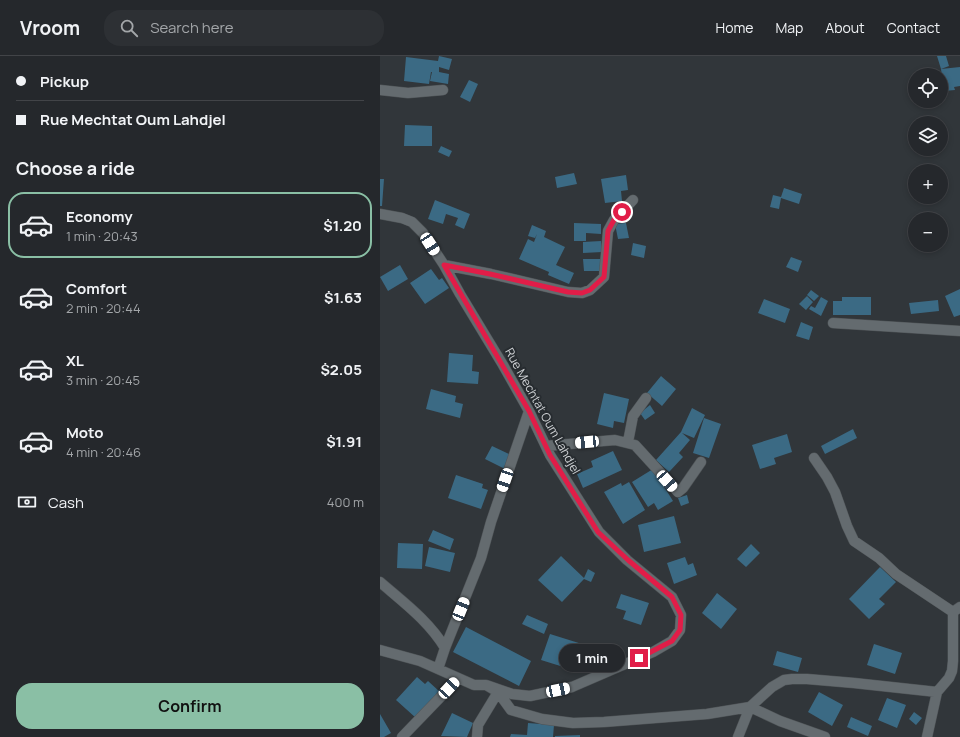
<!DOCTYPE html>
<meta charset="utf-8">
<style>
body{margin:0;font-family:Manrope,sans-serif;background:#2d3034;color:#f1f3f6;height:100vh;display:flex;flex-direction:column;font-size:15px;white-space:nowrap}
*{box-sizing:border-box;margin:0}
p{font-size:13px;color:#a3a6a9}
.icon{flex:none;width:22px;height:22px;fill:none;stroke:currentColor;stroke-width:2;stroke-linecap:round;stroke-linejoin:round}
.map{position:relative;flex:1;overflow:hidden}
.drawer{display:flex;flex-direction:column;background:#25282c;width:380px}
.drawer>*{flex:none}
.banner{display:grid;align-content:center;height:88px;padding:0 16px;background:#25282c}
.fabs{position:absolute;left:528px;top:12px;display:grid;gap:8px}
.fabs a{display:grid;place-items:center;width:40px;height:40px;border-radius:50%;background:#25282c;box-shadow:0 2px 6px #0003,0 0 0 1px #424448;font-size:20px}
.end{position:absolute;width:18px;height:18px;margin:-9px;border:5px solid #e11d48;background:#fff;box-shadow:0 0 0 2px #fff}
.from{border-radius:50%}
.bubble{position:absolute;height:28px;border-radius:14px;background:#25282c;box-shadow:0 2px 6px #0003,0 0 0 1px #424448;font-size:13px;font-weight:700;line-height:28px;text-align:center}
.car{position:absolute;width:12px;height:24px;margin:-12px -6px;border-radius:5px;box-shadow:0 0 3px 1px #0007;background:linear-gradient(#fff 24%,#345 0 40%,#fff 0 76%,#345 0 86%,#fff 0)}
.banner b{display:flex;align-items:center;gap:14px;height:38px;font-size:15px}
.banner b+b{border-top:1px solid #424448}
.banner i{width:10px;height:10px;background:#f1f3f6}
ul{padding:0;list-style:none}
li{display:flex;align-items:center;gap:12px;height:66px;margin:0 8px 6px;padding:0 8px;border:2px solid transparent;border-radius:16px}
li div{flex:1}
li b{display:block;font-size:15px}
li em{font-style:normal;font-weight:700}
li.on{border-color:#8abfa5}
li>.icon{width:36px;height:36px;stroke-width:1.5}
h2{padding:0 16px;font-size:18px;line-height:48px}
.pay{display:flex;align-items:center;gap:10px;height:44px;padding:0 16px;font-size:15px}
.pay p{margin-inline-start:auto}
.action{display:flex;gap:8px;margin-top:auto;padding:8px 16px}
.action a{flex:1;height:46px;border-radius:16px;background:#8abfa5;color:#111;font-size:16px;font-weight:700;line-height:46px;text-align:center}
header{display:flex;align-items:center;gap:24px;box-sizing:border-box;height:56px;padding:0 20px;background:#25282c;border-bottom:1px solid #424448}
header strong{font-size:19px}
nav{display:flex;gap:22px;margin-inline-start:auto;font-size:14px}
.search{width:280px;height:36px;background:#2d3034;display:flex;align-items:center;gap:10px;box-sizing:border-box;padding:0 14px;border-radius:16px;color:#a3a6a9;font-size:15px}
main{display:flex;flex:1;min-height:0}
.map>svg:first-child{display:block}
.building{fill:#3b6a84}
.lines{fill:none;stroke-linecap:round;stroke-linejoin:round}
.street-casing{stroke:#4f5457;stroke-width:11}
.street{stroke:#646b6f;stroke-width:10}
.route{stroke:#e11d48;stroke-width:5}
.labels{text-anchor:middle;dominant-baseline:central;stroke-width:4;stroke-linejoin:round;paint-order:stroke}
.street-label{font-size:12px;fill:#cfd2d5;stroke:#272c30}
</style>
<header>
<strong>Vroom</strong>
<div class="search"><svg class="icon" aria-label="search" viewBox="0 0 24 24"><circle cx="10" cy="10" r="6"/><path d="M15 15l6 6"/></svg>Search here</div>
<nav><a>Home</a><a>Map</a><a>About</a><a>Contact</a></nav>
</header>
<main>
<section class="drawer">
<div class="banner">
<b><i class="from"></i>Pickup</b>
<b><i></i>Rue Mechtat Oum Lahdjel</b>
</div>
<h2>Choose a ride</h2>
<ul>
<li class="on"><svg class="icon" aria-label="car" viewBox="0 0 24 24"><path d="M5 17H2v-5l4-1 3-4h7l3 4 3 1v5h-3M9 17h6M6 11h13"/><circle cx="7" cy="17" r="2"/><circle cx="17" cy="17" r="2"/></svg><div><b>Economy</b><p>1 min · 20:43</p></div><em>$1.20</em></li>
<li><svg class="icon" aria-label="car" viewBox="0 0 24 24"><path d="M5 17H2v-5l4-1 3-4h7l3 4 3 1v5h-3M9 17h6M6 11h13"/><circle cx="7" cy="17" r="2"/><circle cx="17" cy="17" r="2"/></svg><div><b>Comfort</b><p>2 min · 20:44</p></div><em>$1.63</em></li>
<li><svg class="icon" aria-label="car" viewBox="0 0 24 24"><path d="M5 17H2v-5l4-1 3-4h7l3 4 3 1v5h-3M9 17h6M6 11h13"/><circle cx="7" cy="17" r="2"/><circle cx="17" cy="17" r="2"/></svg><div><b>XL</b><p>3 min · 20:45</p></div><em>$2.05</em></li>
<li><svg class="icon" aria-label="car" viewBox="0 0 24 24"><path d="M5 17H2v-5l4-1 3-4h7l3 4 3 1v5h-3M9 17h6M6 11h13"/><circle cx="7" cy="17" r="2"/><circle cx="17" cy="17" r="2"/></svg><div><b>Moto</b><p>4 min · 20:46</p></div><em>$1.91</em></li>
</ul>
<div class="pay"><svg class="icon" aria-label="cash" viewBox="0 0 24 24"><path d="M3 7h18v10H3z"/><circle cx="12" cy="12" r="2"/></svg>Cash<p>400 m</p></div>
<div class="action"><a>Confirm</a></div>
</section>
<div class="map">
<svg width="580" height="681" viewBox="0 0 580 681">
<rect width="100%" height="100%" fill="#31363a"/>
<path class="building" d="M 59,0 L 72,3 L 69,14 L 59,11 L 59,16 L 69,18 L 68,28 L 50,25 L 52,16 L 51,16 L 49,28 L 24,25 L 26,1 L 58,5 Z
M 557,0 L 566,0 L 569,10 L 561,13 Z
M 580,11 L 580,30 L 574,31 L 575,34 L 564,35 L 561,13 Z
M 89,24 L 98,28 L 90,46 L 80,41 Z
M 25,69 L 52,70 L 52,90 L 24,90 Z
M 61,90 L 72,95 L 69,101 L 58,96 Z
M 194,117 L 197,128 L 177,132 L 175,121 Z
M 246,119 L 248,134 L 241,135 L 242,145 L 225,147 L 221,123 Z
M 0,123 L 4,123 L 2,150 L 0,150 Z
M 404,132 L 422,138 L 419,148 L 401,142 L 399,153 L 390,151 L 393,139 L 401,141 Z
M 55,144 L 90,158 L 84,173 L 75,169 L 78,162 L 66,158 L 63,168 L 48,163 Z
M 194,167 L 221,168 L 221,178 L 206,177 L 206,185 L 194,185 Z
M 246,167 L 249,182 L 238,183 L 235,168 Z
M 152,169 L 166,175 L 164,181 L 185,191 L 176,209 L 194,217 L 189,228 L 168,219 L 169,216 L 139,203 L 148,183 L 154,186 L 157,178 L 155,182 L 148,180 Z
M 221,185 L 222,196 L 203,197 L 203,186 Z
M 253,187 L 266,190 L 264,202 L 251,199 Z
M 411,201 L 422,205 L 418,216 L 406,211 Z
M 203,203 L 220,203 L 220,215 L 204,215 Z
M 20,209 L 28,223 L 8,235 L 0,221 Z
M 51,213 L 59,224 L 62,222 L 69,232 L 45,248 L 30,227 Z
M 580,233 L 580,259 L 574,261 L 565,240 Z
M 431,234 L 439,240 L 434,245 L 427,239 Z
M 427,240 L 433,246 L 426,254 L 419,248 Z
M 441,241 L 448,245 L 441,260 L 429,253 L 431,250 L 435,252 Z
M 462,241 L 491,241 L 491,259 L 453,259 L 453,245 L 462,245 Z
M 384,243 L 410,253 L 405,267 L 378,257 Z
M 558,244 L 559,255 L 531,258 L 529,247 Z
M 421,266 L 433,271 L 429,284 L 416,280 Z
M 69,297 L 93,299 L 92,315 L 99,316 L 98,328 L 67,326 Z
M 281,320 L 296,333 L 282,350 L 267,337 Z
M 51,333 L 76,340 L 75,346 L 83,348 L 80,362 L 46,353 Z
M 224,337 L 249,343 L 244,367 L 234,365 L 233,372 L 217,368 Z
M 270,349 L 275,357 L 265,364 L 260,357 Z
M 312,352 L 325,359 L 314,382 L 302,377 L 310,384 L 299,397 L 303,401 L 289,416 L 276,404 L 301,376 Z
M 324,362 L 341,368 L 329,402 L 313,397 Z
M 473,373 L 477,382 L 445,398 L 441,390 Z
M 407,378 L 412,396 L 394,402 L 396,408 L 380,413 L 372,389 Z
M 112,390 L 131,399 L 125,413 L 105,403 Z
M 233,395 L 242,414 L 203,432 L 197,418 L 213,411 L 211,405 Z
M 273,413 L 293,445 L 278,454 L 274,447 L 268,451 L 252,426 Z
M 76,419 L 103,428 L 102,432 L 108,434 L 101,453 L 68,442 Z
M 249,426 L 265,454 L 243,468 L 224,436 L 241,427 L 242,430 Z
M 307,439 L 309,447 L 301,450 L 298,442 Z
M 294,460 L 301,487 L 264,496 L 258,469 Z
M 53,474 L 74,483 L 70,494 L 48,485 Z
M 18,487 L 43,488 L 42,513 L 17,512 Z
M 371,488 L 380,497 L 366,511 L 357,503 Z
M 49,491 L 75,497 L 70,516 L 45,510 Z
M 181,500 L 204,522 L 208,513 L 215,517 L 211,526 L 204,523 L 182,546 L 158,524 Z
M 305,501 L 308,509 L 313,507 L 317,519 L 294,528 L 287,507 Z
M 500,511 L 516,526 L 499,543 L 505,548 L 489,563 L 469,543 Z
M 337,537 L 357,553 L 341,573 L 322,557 Z
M 241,538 L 269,547 L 261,569 L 243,563 L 246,555 L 236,552 Z
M 147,559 L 168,568 L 164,578 L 142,568 Z
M 86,571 L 151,605 L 139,630 L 73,596 Z
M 170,578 L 202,588 L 197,604 L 193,603 L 190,613 L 161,604 Z
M 494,588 L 522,597 L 515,618 L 487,609 Z
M 397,595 L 422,602 L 418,616 L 393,609 Z
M 37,621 L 45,628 L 48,625 L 60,636 L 36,662 L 16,644 Z
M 439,636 L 463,649 L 452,670 L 428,656 Z
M 507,642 L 526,649 L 517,672 L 498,664 Z
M 534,656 L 542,662 L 536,669 L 529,663 Z
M 72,657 L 93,667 L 87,681 L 61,680 Z
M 0,658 L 11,677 L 4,681 L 0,681 Z
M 471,661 L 492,670 L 488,680 L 467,671 Z
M 148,667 L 174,669 L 173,681 L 130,681 L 131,678 L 147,679 Z
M 200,679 L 200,681 L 175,681 L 175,680 Z"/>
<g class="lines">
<g class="street-casing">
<path id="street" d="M 0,34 L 28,37 L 63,34
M 0,158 L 22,162 L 32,166 L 43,177 L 64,209 L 80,238 L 123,309 L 149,355 L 170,399 L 219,476 L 247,504 L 292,541 L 301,559 L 300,574 L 292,585 L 273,596 L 192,631 L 150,640 L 132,638 L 106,629
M 64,209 L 111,218 L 188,236 L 202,237 L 210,234 L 224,221 L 228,175 L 234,164 L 253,144
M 453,267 L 580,275
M 248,386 L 253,360 L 266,342
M 166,390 L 235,384 L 255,389 L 298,436 L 303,432 L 321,406
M 434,402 L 447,421 L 455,436 L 467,470 L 474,485 L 499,502 L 516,518 L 573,556
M 0,526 C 23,546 49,565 65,592 L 58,613
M 65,592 L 101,502 L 111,466 L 149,355
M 0,594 L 40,605 L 94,629 L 106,629 L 118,636 L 131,654 L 162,663 L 193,667 L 224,666 L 327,658 L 370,651 L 400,665 L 445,681
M 22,681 L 78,623
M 97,681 L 98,669 L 118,636
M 358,681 L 370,651 L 392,631 L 404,624 L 412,623 L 427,623 L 474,627 L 557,636
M 547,681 L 557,636 L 569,622 L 572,615 L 573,605 L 573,556 L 580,551"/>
</g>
<use href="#street" class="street"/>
</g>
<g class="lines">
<path class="route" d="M 242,156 L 234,164 L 228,175 L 224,221 L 210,234 L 202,237 L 188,236 L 110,218 L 64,209 L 149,355 L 170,399 L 218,476 L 248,504 L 292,541 L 301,559 L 300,574 L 292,585 L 259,602"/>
</g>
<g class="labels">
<g class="street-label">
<text transform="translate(163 355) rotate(61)">Rue Mechtat Oum Lahdjel</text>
</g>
</g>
</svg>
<div class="fabs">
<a><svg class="icon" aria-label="locate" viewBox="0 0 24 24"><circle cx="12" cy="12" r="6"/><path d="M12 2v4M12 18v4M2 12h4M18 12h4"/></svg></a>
<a><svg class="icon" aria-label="layers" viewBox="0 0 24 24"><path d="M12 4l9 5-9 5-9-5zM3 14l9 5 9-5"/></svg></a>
<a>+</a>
<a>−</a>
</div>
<i class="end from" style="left:242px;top:156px"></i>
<i class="end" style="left:259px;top:602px"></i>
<div class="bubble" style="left:179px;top:588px;width:66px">1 min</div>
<i class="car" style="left:50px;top:188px;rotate:147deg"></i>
<i class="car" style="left:207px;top:386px;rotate:265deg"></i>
<i class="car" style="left:125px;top:424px;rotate:199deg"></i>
<i class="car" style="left:287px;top:425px;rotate:138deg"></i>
<i class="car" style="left:81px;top:553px;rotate:22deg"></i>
<i class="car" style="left:69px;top:632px;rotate:43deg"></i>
<i class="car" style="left:178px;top:634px;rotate:78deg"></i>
</div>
</main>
